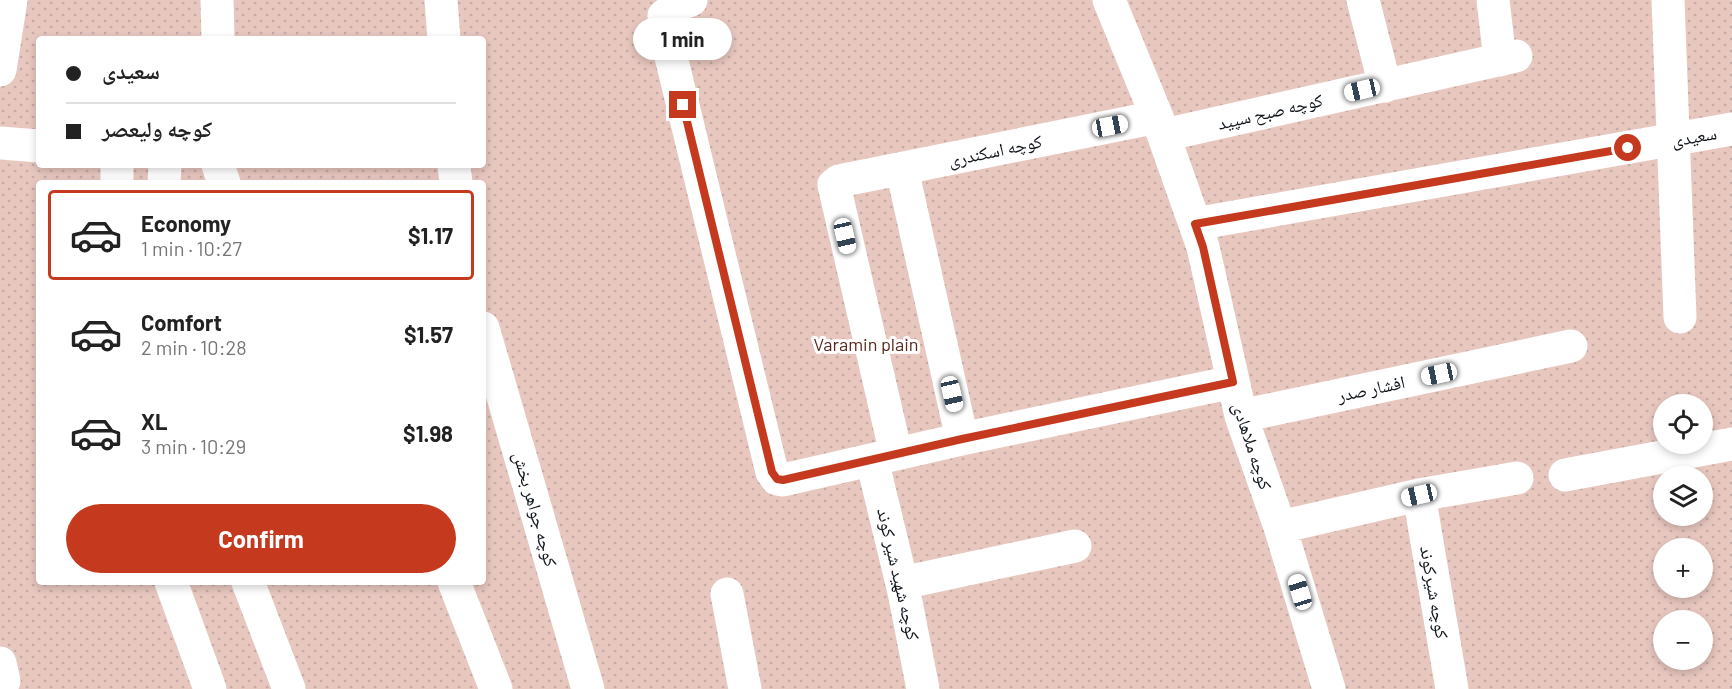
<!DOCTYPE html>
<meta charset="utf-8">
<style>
body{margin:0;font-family:Barlow,"Noto Naskh Arabic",sans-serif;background:#f2f2f2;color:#222;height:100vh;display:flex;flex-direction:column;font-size:22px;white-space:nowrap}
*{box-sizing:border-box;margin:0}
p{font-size:20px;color:#767676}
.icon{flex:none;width:33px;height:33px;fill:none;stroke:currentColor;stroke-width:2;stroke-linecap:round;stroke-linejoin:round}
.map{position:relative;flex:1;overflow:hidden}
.panel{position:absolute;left:36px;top:180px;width:450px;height:405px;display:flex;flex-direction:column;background:#fff;border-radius:6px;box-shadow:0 3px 9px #0003}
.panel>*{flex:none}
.top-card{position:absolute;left:36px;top:36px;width:450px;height:132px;border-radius:6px;box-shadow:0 3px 9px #0003;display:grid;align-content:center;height:132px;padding:0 30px;background:#fff}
.fabs{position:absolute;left:1653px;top:394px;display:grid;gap:12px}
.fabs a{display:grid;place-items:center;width:60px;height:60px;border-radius:50%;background:#fff;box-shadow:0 3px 9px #0003;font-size:30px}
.end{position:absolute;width:27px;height:27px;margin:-14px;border:8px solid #c53a1f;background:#fff;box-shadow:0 0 0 3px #fff}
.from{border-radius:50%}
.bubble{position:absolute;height:42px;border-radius:21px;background:#fff;box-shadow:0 3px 9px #0003;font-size:20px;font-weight:700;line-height:42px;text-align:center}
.car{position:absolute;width:18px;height:36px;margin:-18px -9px;border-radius:8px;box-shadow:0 0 4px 2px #0007;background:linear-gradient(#fff 24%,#345 0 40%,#fff 0 76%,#345 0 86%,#fff 0)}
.top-card b{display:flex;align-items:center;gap:21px;height:57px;font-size:22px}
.top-card b+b{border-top:2px solid #e0e0e0}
.top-card i{width:15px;height:15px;background:#222}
ul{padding:10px 0 0;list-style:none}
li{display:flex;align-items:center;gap:18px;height:90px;margin:0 12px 9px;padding:0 18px;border:3px solid transparent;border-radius:6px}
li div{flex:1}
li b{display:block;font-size:22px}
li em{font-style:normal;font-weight:700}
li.current{border-color:#c53a1f}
li>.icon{width:54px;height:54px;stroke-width:1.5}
.button{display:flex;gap:12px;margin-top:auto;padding:12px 30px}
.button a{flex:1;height:69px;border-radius:36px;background:#c53a1f;color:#fff;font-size:24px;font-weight:700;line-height:69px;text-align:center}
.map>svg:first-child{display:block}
.park{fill:url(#park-dots);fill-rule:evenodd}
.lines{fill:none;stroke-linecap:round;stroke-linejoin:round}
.minor{stroke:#fff;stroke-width:33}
.route{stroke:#c53a1f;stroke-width:8}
.labels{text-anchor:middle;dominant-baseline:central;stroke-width:6;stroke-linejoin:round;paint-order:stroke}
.street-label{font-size:18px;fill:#10161c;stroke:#fff}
.park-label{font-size:18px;fill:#58261c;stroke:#fff}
</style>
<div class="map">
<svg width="1732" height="689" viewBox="0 0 1732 689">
<defs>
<pattern id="park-dots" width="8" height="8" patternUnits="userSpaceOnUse" patternTransform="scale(1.5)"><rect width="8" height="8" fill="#e8c7bf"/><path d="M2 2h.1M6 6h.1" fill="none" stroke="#c6aaa4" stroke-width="1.8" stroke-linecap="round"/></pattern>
</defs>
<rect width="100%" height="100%" fill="#d1e3f4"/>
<path class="park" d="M 0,0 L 1732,0 L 1732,689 L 0,689 ZM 39,39 L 483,39 L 483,165 L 39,165 ZM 39,183 L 483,183 L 483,582 L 39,582 ZM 1664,405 L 1702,405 L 1702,444 L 1664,444 ZM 1664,477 L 1702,477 L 1702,516 L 1664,516 ZM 1664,549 L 1702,549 L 1702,588 L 1664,588 ZM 1664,621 L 1702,621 L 1702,660 L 1664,660 Z"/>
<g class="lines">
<path class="minor" d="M 217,0 L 218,39
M 441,0 L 444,39
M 691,0 L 679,4 L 664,16 L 666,36 L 772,472 L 777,479 L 783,480 L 962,439 L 1233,382
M 1109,0 L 1157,117 L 1203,247 L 1241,416 L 1280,527 L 1329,689
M 1363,0 L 1385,86
M 1493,0 L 1500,60
M 1668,0 L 1680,317
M 0,70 L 11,0
M 1164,135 L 1516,56
M 0,143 L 39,146
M 117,165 L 117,183
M 218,165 L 224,183
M 454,165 L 456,183
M 902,169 L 962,439
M 164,183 L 165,165
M 1195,224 L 1732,129
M 483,328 L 588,689
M 1241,416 L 1571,346
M 896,454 L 834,185 L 839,181 L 1157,117
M 872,460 L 904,592 L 923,689
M 1565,475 L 1732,444
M 1419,495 L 1452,689
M 1280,527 L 1419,495 L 1517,478
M 171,582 L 210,689
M 248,582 L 289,689
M 454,582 L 496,689
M 902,583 L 1075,546
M 727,594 L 745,689
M 0,663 L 4,681 L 0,682"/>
</g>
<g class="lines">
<path class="route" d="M 683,105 L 772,472 L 777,479 L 783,480 L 962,439 L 1233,382 L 1203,247 L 1195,224 L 1628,148"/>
</g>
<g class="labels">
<g class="street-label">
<text transform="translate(1270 111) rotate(-13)">کوچه صبح سپید</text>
<text transform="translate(1694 136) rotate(-10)">سعیدی</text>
<text transform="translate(995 150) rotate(-12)">کوچه اسکندری</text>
<text transform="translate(1371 388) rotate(-12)">افشار صدر</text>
<text transform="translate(1253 446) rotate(72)">کوچه ملاهادی</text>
<text transform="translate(536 509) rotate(74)">کوچه جواهر بخش</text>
<text transform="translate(899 574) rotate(77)">کوچه شهید شیر کوند</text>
<text transform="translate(1435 592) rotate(80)">کوچه شیرکوند</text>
</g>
<g class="park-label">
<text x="866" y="344">Varamin plain</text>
</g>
</g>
</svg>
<div class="fabs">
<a><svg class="icon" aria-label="locate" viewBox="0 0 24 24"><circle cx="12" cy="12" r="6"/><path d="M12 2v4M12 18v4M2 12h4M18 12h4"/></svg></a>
<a><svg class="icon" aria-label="layers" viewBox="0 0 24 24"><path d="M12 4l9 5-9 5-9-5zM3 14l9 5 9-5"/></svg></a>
<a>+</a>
<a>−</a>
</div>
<i class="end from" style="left:1628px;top:148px"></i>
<i class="end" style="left:683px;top:105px"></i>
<div class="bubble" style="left:633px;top:18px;width:99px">1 min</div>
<i class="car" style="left:1362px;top:90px;rotate:257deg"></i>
<i class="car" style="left:1110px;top:126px;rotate:79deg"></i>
<i class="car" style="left:845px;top:236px;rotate:167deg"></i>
<i class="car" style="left:1439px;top:374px;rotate:258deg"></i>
<i class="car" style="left:952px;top:394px;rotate:167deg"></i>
<i class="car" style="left:1419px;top:495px;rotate:257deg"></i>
<i class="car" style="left:1300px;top:592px;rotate:343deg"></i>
<div class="top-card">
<b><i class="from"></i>سعیدی</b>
<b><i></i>کوچه ولیعصر</b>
</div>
<section class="panel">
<ul>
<li class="current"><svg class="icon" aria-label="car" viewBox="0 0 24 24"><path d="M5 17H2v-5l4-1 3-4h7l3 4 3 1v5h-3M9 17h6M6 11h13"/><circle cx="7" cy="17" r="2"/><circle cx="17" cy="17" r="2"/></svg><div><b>Economy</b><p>1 min · 10:27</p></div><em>$1.17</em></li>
<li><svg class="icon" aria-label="car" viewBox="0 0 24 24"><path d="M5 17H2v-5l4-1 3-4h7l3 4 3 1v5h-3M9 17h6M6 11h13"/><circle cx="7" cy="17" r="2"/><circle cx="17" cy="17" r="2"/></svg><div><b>Comfort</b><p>2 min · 10:28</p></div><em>$1.57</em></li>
<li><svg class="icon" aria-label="car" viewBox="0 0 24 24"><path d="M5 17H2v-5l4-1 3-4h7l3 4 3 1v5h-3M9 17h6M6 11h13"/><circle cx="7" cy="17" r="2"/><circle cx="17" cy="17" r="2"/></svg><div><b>XL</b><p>3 min · 10:29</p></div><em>$1.98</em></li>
</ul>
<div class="button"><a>Confirm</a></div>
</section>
</div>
